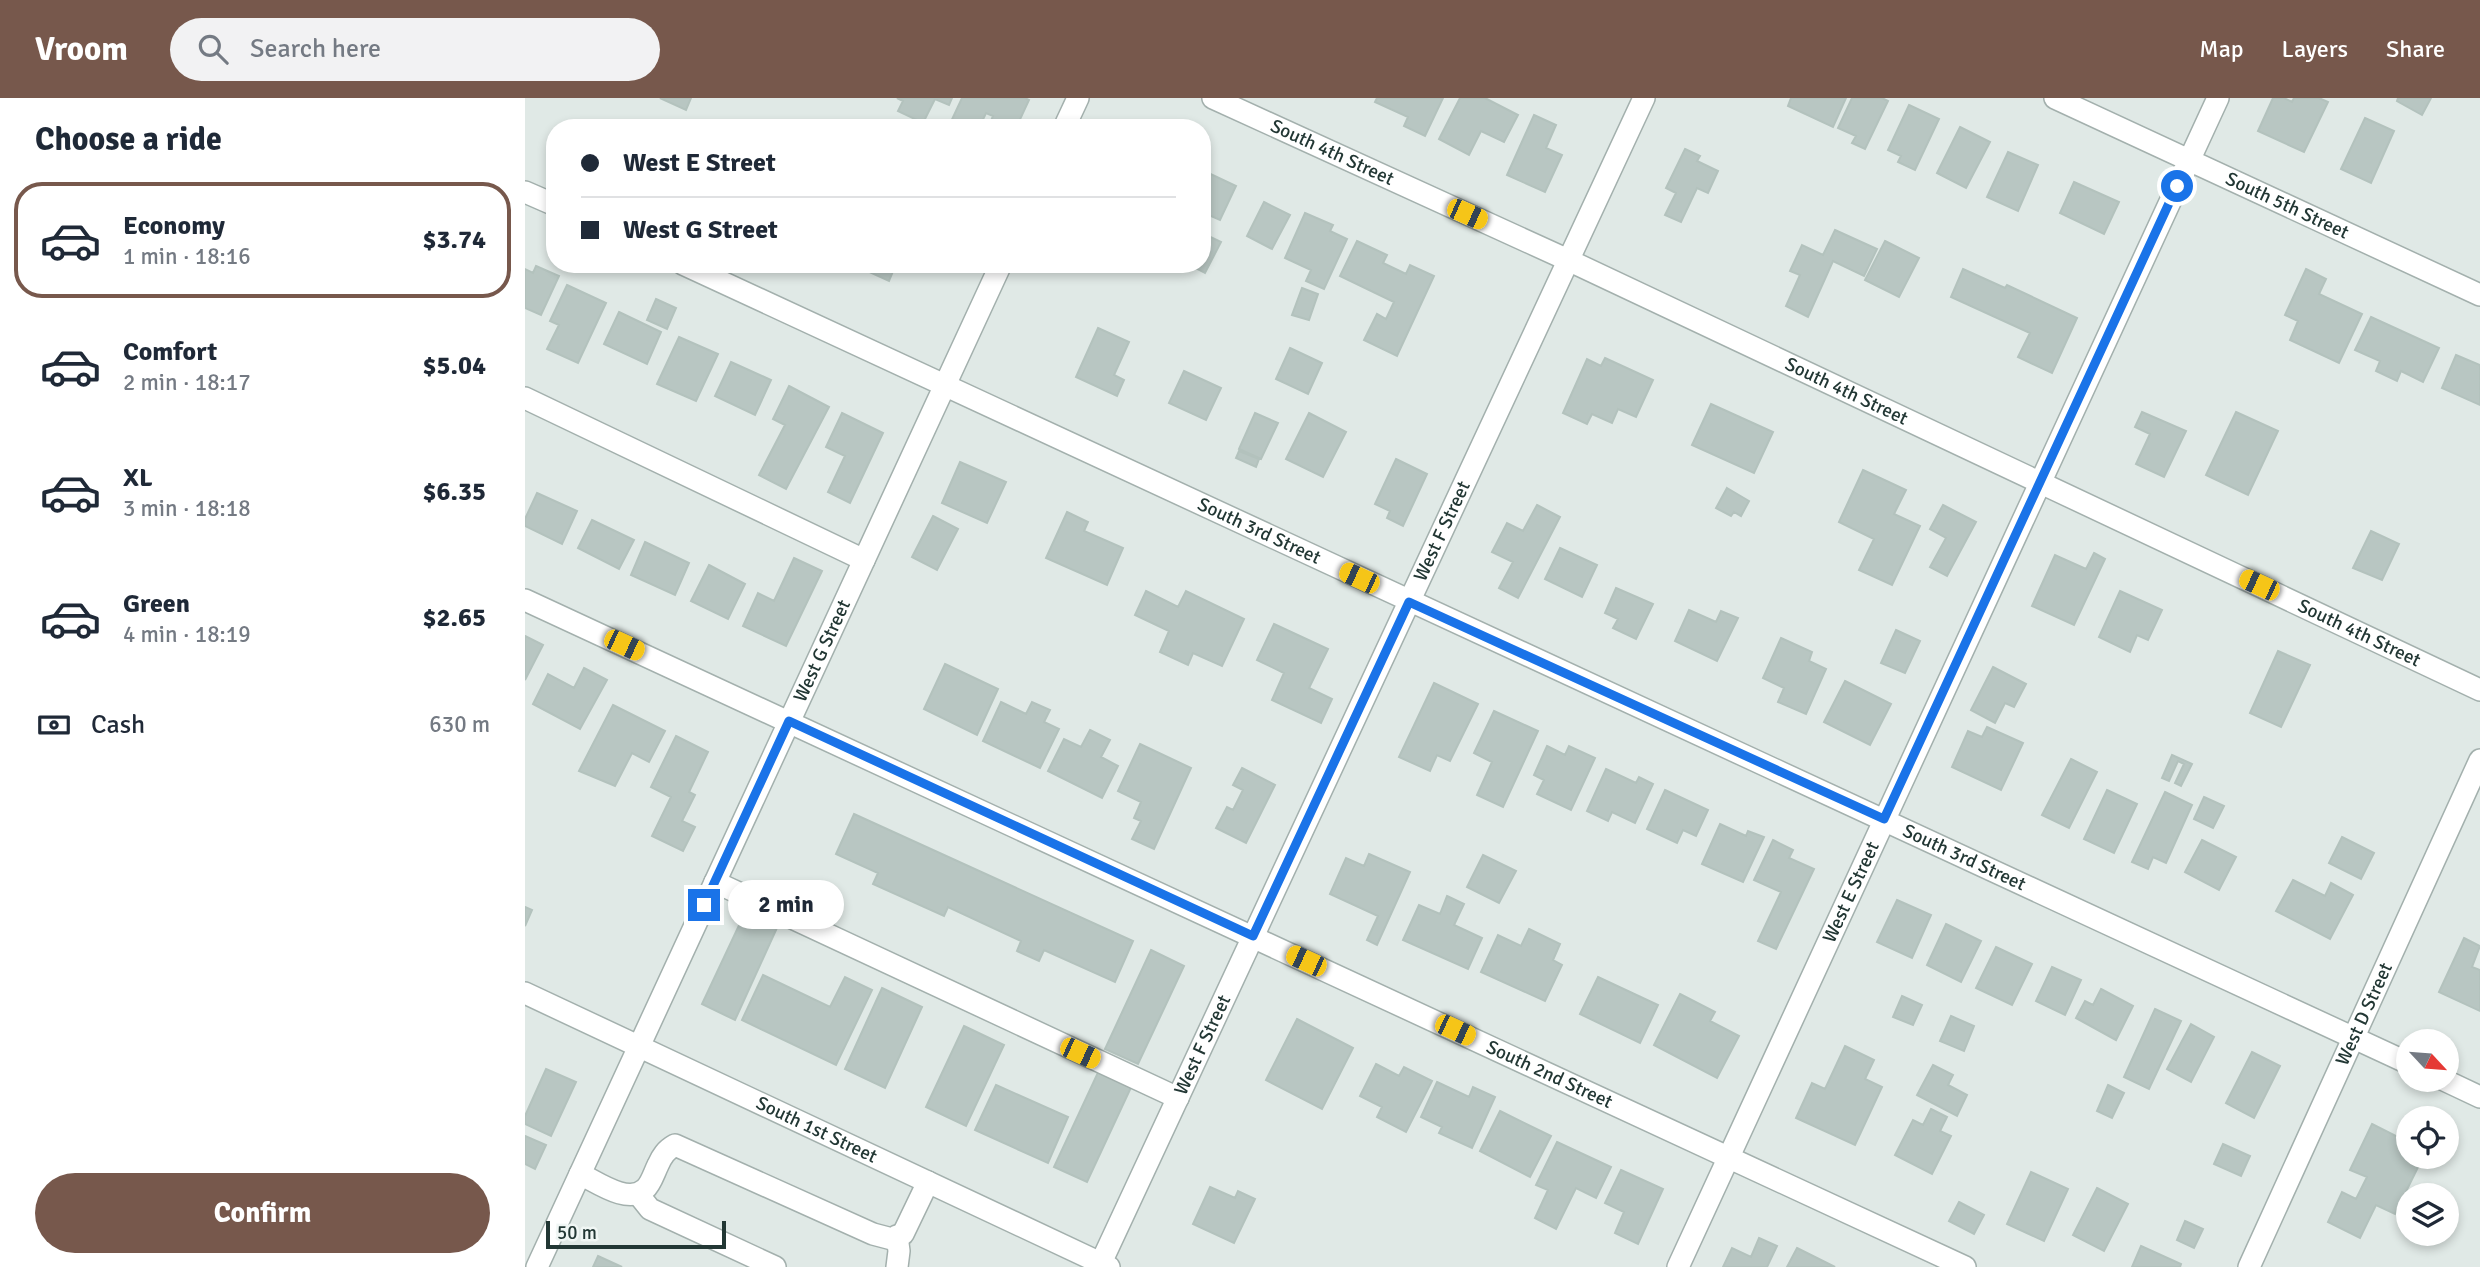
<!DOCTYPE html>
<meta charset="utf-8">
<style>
body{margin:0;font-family:Signika,sans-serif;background:#f2f2f3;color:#1f2937;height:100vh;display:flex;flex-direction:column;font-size:26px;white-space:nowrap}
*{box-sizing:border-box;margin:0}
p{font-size:23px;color:#747a83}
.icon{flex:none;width:38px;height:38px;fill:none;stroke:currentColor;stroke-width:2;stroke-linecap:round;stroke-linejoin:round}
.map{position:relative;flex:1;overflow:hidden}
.panel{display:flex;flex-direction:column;background:#fff;width:525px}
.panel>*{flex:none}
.hud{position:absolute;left:21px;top:21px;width:665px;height:154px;border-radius:28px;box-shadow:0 4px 10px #0003;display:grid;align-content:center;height:154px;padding:0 35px;background:#fff}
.needle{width:46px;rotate:116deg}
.fabs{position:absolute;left:1871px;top:931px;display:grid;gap:14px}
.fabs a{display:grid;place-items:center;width:63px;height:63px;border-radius:50%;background:#fff;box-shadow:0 4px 10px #0003;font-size:35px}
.scale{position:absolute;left:21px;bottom:18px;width:180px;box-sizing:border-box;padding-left:7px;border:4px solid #223734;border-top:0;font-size:19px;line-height:24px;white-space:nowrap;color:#223734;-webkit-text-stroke:5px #f0f6f4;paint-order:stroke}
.end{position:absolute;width:32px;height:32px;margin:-16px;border:9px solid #1a73e8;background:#fff;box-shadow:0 0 0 4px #fff}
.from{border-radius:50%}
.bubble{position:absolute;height:49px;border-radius:24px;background:#fff;box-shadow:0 4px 10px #0003;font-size:23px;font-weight:700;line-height:49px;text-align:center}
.car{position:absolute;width:21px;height:42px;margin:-21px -10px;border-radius:9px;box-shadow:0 0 5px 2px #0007;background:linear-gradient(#f5c518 24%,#345 0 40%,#f5c518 0 76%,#345 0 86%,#f5c518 0)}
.hud b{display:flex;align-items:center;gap:24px;height:66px;font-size:26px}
.hud b+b{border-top:2px solid #e0e1e3}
.hud i{width:18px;height:18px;background:#1f2937}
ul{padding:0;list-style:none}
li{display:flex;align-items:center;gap:21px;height:116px;margin:0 14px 10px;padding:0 21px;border:4px solid transparent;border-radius:28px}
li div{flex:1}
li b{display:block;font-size:26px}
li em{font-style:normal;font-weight:700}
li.active{border-color:#77584c}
li>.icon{width:63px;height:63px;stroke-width:1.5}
h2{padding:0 35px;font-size:32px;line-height:84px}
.pay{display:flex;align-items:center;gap:18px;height:77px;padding:0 35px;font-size:26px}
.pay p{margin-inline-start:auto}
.button{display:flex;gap:14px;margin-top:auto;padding:14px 35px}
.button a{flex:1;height:80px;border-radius:42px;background:#77584c;color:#fff;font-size:28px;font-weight:700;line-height:80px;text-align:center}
header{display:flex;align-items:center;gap:42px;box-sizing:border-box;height:98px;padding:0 35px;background:#77584c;color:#fff}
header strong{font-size:33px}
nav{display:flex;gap:38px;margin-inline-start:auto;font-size:24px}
.search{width:490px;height:63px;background:#f2f2f3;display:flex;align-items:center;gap:18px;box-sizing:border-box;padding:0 24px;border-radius:38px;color:#747a83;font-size:26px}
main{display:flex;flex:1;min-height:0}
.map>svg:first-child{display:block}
.building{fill:#b8c6c2;stroke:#b3c2bd;stroke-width:2}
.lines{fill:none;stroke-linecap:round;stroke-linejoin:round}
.minor-casing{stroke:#a3b0ad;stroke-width:24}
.minor{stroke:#fff;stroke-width:21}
.route{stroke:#1a73e8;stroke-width:9}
.labels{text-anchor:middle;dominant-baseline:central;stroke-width:7;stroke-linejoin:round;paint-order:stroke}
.street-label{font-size:19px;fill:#223734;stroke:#f0f6f4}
</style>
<header>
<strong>Vroom</strong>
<div class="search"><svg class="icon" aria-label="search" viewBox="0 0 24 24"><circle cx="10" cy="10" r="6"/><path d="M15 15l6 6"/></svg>Search here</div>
<nav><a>Map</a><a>Layers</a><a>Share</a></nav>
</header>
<main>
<section class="panel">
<h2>Choose a ride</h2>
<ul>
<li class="active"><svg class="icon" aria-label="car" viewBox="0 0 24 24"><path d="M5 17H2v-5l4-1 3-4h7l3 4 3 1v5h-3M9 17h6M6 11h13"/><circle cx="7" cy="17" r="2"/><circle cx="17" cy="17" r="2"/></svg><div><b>Economy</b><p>1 min · 18:16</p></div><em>$3.74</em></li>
<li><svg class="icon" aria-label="car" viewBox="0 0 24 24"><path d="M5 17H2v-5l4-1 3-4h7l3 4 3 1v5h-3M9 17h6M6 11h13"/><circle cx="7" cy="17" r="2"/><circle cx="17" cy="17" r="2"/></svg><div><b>Comfort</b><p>2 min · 18:17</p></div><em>$5.04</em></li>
<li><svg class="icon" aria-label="car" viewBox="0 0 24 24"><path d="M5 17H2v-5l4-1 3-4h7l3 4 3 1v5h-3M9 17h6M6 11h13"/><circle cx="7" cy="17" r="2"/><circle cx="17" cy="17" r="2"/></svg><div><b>XL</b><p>3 min · 18:18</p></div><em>$6.35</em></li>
<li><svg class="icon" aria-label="car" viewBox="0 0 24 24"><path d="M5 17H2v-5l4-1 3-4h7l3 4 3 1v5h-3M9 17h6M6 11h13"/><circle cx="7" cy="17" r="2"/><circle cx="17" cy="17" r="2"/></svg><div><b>Green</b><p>4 min · 18:19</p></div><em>$2.65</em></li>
</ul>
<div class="pay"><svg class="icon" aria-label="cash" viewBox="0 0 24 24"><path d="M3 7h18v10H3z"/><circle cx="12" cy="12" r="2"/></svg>Cash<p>630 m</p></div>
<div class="button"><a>Confirm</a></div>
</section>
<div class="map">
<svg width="1955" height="1169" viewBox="0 0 1955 1169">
<rect width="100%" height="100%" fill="#e0e9e6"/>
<path class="building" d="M 135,0 L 166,0 L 161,12 Z
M 372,0 L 427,0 L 424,7 L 410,1 L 398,25 L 373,13 L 378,3 Z
M 437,0 L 500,0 L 504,2 L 491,30 L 463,30 L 468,18 L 461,15 L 454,30 L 427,30 L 424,28 Z
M 852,0 L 918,0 L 900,38 L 879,28 L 883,19 L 850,4 Z
M 935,0 L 960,0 L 993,17 L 979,44 L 956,33 L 944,57 L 914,41 Z
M 1266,0 L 1321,0 L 1308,29 L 1263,8 Z
M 1327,0 L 1357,0 L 1363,3 L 1340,51 L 1327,45 L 1331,38 L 1313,30 Z
M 1748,0 L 1759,0 L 1767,4 L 1769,0 L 1794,0 L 1803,4 L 1779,54 L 1733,33 Z
M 1873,0 L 1906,0 L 1897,17 L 1872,3 Z
M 1384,7 L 1414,21 L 1390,72 L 1373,64 L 1376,58 L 1363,52 Z
M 1009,17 L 1031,27 L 1021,50 L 1037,57 L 1020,94 L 982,77 Z
M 1840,20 L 1869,33 L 1846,85 L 1816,71 Z
M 1435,29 L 1465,44 L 1441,90 L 1412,75 Z
M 1160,51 L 1175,58 L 1172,63 L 1193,73 L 1183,95 L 1172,90 L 1156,124 L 1140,117 L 1151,95 L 1141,90 Z
M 1483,54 L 1513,67 L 1493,113 L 1462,99 Z
M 677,72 L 711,88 L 695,122 L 677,114 Z
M 1549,84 L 1594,104 L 1579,136 L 1535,115 Z
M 739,104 L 765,117 L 747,151 L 722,138 Z
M 780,115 L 808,127 L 805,133 L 822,141 L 799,191 L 781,183 L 786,172 L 760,160 Z
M 1310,132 L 1352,151 L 1339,178 L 1308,163 L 1283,219 L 1261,208 L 1275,177 L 1265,173 L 1277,147 L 1298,157 Z
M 677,135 L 696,144 L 680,175 L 663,166 L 677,166 Z
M 832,143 L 862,157 L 858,165 L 881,176 L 885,167 L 909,178 L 872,258 L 839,242 L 852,216 L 861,221 L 869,204 L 815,178 Z
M 1360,143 L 1394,160 L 1374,199 L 1340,182 Z
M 327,166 L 371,166 L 364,183 Z
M 11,168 L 34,178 L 16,217 L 0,210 L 0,171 L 8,175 Z
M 1438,171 L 1480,190 L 1482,187 L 1552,220 L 1527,275 L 1493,259 L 1505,235 L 1426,199 Z
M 1781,171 L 1801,181 L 1794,196 L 1837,216 L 1814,265 L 1765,242 L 1773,223 L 1760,217 Z
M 42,187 L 81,205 L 53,265 L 22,251 L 34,227 L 25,223 Z
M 777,190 L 793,196 L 784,222 L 767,217 Z
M 131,201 L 151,210 L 142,231 L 122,222 Z
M 94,214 L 136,234 L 122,266 L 79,246 Z
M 1846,219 L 1914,250 L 1898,284 L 1876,273 L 1872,283 L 1851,273 L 1855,263 L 1830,252 Z
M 573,230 L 604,244 L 589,277 L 599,282 L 592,298 L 551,279 Z
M 154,239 L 193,256 L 171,303 L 132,286 Z
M 765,250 L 797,265 L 783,296 L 751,281 Z
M 1931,257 L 1955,267 L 1955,307 L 1917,290 Z
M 1080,260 L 1128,282 L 1111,319 L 1093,311 L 1087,325 L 1067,316 L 1062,326 L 1038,315 L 1062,261 L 1076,268 Z
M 206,264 L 246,282 L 230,317 L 190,298 Z
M 659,273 L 696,290 L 681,322 L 644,305 Z
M 264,288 L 304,309 L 261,391 L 234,377 L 260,327 L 248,321 Z
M 1186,306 L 1248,334 L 1229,375 L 1167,347 Z
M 1617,314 L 1661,333 L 1639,379 L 1611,366 L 1625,336 L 1610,329 Z
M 1711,314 L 1753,333 L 1723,397 L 1681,377 Z
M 317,315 L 358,335 L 325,405 L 303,394 L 320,358 L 301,349 Z
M 730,315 L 753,325 L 736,361 L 714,351 Z
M 784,315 L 821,334 L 798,379 L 761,361 Z
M 714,353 L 734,361 L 731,369 L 711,360 Z
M 871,361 L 902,376 L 878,428 L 862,420 L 865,413 L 850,406 Z
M 435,364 L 481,384 L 462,425 L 417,405 Z
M 1338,372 L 1381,392 L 1369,416 L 1395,428 L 1367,487 L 1334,472 L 1349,441 L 1314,424 Z
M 1202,390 L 1224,403 L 1216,418 L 1209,414 L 1206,418 L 1191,410 Z
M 12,395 L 52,413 L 37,446 L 0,428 L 0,421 Z
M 1012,407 L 1035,419 L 993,500 L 974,490 L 988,464 L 967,454 L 982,425 L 998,433 Z
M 1418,407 L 1451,424 L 1422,478 L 1405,469 L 1421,440 L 1405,431 Z
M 542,414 L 563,424 L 559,433 L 598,450 L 582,487 L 521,460 Z
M 408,418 L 433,431 L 412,472 L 387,459 Z
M 67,422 L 109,442 L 94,471 L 53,450 Z
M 1846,433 L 1874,446 L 1857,482 L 1828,470 Z
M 120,444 L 164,465 L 150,497 L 106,477 Z
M 1035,450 L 1072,467 L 1057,499 L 1020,481 Z
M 1569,455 L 1580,461 L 1549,527 L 1507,508 L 1530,457 L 1561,471 Z
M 269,460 L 297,473 L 261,548 L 218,528 L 233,495 L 249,503 Z
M 184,467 L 220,486 L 203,521 L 166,503 Z
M 1091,490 L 1128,506 L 1111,541 L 1088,530 L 1093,521 L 1080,515 Z
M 621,493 L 653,509 L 661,493 L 719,521 L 697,568 L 668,555 L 663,567 L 635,554 L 644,533 L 610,517 Z
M 1595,493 L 1637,512 L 1623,542 L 1612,537 L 1605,554 L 1574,539 Z
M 1164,512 L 1191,524 L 1196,513 L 1213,520 L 1192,563 L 1150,543 Z
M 749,526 L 803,551 L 784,590 L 807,601 L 796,625 L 747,602 L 759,575 L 732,562 Z
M 1371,532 L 1395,543 L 1380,575 L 1356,565 Z
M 0,538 L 18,547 L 0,582 Z
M 1256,540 L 1287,554 L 1284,563 L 1301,571 L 1281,616 L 1253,604 L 1259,590 L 1238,580 Z
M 1753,553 L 1785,567 L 1756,629 L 1725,615 Z
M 420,566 L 473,591 L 452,637 L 399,611 Z
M 1468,569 L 1501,586 L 1489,609 L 1480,605 L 1470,625 L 1446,612 Z
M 59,570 L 82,582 L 55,631 L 8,606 L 23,576 L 49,590 Z
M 1320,583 L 1366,606 L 1345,647 L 1299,624 Z
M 909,585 L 953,606 L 925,663 L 912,657 L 905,673 L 874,659 Z
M 476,604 L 501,616 L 507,604 L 525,612 L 519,624 L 534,631 L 515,670 L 458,643 Z
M 88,607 L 140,633 L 124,664 L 107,655 L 90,688 L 54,673 Z
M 969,613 L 1013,633 L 978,709 L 952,697 L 967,664 L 949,655 Z
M 1462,629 L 1498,645 L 1476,692 L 1427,669 L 1443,633 L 1457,639 Z
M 565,632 L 585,642 L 576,659 L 593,668 L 577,700 L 523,673 L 539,641 L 556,649 Z
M 151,638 L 183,654 L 164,694 L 170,697 L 157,723 L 170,729 L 158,753 L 127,738 L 146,699 L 126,689 Z
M 615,646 L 666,670 L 629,751 L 607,741 L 616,723 L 609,720 L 616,704 L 593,693 Z
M 1022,648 L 1040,657 L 1044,648 L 1070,660 L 1046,712 L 1012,696 L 1019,682 L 1009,677 Z
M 1647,657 L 1667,666 L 1656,688 L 1650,685 L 1659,666 L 1653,663 L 1644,683 L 1637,680 Z
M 1546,661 L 1572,674 L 1544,730 L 1517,717 Z
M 717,670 L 750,687 L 721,745 L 691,730 L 702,709 L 708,712 L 718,692 L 708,687 Z
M 1081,671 L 1111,685 L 1114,679 L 1128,686 L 1110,725 L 1087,714 L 1083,723 L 1062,713 Z
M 1140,692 L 1183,712 L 1171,738 L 1158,732 L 1152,745 L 1122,731 Z
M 1582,692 L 1612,706 L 1589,755 L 1559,741 Z
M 1640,694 L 1667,707 L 1641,765 L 1628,759 L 1623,771 L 1607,764 Z
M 1679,699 L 1699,708 L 1688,730 L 1669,721 Z
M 329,716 L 608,843 L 590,884 L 519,852 L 514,863 L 492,853 L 496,843 L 423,809 L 419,818 L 348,786 L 353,775 L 311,756 Z
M 1195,726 L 1221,738 L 1223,733 L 1239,739 L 1218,784 L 1177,766 Z
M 1817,739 L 1849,755 L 1836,781 L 1804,765 Z
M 1248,742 L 1268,752 L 1264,760 L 1289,771 L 1251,851 L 1233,843 L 1256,794 L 1229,782 Z
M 1677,742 L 1711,759 L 1694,792 L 1660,774 Z
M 844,756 L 885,774 L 852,847 L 842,842 L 853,818 L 805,796 L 821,760 L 839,768 Z
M 958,757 L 991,773 L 974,805 L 942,789 Z
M 1768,782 L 1800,798 L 1806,785 L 1828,797 L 1805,841 L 1751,813 Z
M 922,798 L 939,806 L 929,827 L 957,840 L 943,871 L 878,842 L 894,807 L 915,816 Z
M 1372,802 L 1406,817 L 1387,860 L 1352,844 Z
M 224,806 L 256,821 L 210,922 L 177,906 Z
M 0,809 L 7,812 L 0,828 Z
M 1421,826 L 1456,843 L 1436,884 L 1402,867 Z
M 1004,831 L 1035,846 L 1028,862 L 1037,867 L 1020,903 L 956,874 L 973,837 L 996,848 Z
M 1939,840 L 1955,848 L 1947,869 L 1955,872 L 1955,913 L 1914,894 Z
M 1471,849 L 1507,866 L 1487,907 L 1451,890 Z
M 626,852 L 659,868 L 613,966 L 580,951 Z
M 1527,869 L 1556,882 L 1540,917 L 1511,903 Z
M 238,877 L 305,909 L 320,879 L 347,892 L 311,967 L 217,922 Z
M 1073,879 L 1133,907 L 1115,945 L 1055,916 Z
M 357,890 L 397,909 L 360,990 L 320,971 Z
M 1576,891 L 1608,908 L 1591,942 L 1551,920 L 1560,903 L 1568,907 Z
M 1155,896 L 1190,914 L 1185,923 L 1214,938 L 1192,980 L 1129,947 Z
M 1377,898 L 1397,907 L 1388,927 L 1368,919 Z
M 1630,911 L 1656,923 L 1624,991 L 1599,979 Z
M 1426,918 L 1449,928 L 1439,953 L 1415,943 Z
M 772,921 L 828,950 L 797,1011 L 741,982 Z
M 1666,926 L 1689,939 L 1666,984 L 1642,971 Z
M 439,928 L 479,947 L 441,1028 L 401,1009 Z
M 1320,948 L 1349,962 L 1340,981 L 1357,989 L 1330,1047 L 1271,1020 L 1287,985 L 1300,991 Z
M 1727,954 L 1755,968 L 1729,1020 L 1701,1005 Z
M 851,966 L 874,978 L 879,969 L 907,983 L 881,1034 L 852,1019 L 857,1009 L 835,998 Z
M 1408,967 L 1428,977 L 1423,987 L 1442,997 L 1432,1018 L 1392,997 Z
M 576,968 L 609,983 L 562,1084 L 529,1069 Z
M 21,971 L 51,984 L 26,1038 L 0,1026 L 0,1018 Z
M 912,984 L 944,999 L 948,989 L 970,999 L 947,1050 L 914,1035 L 917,1029 L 896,1019 Z
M 471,987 L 543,1019 L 523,1065 L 450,1032 Z
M 1583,987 L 1599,995 L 1587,1020 L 1572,1013 Z
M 1406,1011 L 1422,1019 L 1415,1033 L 1426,1038 L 1407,1076 L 1370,1057 L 1388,1022 L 1398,1027 Z
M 975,1013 L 1026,1038 L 1005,1079 L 955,1053 Z
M 1847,1026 L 1883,1044 L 1883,1059 L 1898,1059 L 1870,1116 L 1851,1107 L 1835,1140 L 1803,1124 L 1817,1094 L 1831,1101 L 1842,1079 L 1825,1072 Z
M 0,1038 L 21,1047 L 10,1071 L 0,1066 Z
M 1032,1044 L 1086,1069 L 1071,1100 L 1051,1090 L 1031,1131 L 1010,1120 L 1023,1092 L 1011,1087 Z
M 1698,1046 L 1725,1058 L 1716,1078 L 1689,1066 Z
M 1096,1072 L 1138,1091 L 1113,1146 L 1090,1135 L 1099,1114 L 1080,1105 Z
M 1506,1074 L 1543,1091 L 1519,1143 L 1482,1126 Z
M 685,1089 L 710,1100 L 713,1093 L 730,1101 L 709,1145 L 668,1126 Z
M 1572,1090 L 1603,1106 L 1579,1153 L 1548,1137 Z
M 1434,1104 L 1459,1117 L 1449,1136 L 1424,1123 Z
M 1660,1123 L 1678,1131 L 1669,1150 L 1652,1142 Z
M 1234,1140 L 1252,1148 L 1242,1169 L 1198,1169 L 1207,1150 L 1226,1159 Z
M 1616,1148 L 1656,1166 L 1655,1169 L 1607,1169 Z
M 1272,1150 L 1310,1169 L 1262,1169 Z
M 73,1158 L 97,1169 L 68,1169 Z"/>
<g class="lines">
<g class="minor-casing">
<g id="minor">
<path id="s1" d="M 688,0 L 1043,162 L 1955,592"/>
<path id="s2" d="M 1530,0 L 1955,197"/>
<path d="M 539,30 L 553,0"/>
<path d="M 0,94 L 30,107"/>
<path id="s3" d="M 158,166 L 1883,965"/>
<path d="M 0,300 L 339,462"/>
<path id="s4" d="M 0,502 L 1440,1169"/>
<path d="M 190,784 L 653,1000"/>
<path id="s5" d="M 0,895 L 584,1169"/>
<path d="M 1919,982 L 1955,999"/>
<path d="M 55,1076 C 72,1084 103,1107 120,1091 C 126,1086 129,1075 133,1067 C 137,1058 141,1052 150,1047 L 348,1136 L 367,1141 L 378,1136 L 403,1084"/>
<path d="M 113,1096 L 125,1111 L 250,1169"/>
<path d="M 372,1138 L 374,1153 L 372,1169"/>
<path id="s6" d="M 12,1169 L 476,166"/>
<path id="s7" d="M 574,1169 L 1119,0"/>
<path id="s8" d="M 1153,1169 L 1693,0"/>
<path id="s9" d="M 1724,1169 L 1955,662"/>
</g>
</g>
<use href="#minor" class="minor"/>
</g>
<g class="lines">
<path class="route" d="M 179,807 L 264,623 L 728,838 L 884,504 L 1359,721 L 1652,88"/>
</g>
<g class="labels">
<g class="street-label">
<text stroke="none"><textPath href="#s1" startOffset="131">South 4th Street</textPath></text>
<text stroke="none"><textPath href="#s2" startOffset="256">South 5th Street</textPath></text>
<text stroke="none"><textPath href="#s1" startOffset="698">South 4th Street</textPath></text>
<text stroke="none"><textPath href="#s7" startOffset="812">West F Street</textPath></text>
<text stroke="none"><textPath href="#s3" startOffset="635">South 3rd Street</textPath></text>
<text stroke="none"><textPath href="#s1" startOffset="1265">South 4th Street</textPath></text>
<text stroke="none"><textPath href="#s6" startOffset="679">West G Street</textPath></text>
<text stroke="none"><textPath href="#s3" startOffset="1412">South 3rd Street</textPath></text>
<text stroke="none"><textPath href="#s8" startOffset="413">West E Street</textPath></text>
<text stroke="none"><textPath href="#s9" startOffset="278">West D Street</textPath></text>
<text stroke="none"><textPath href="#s7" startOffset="245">West F Street</textPath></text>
<text stroke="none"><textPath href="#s4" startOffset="1129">South 2nd Street</textPath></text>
<text stroke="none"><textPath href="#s5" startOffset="322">South 1st Street</textPath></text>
</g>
</g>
</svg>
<div class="fabs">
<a><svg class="needle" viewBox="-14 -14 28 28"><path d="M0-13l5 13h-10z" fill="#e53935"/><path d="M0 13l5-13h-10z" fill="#747a83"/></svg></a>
<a><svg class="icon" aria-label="locate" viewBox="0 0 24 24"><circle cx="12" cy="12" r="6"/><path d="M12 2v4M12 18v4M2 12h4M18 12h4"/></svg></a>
<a><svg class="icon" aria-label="layers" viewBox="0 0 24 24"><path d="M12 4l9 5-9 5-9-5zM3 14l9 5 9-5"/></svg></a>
</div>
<div class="scale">50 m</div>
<i class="end from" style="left:1652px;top:88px"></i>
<i class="end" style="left:179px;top:807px"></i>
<div class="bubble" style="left:203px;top:782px;width:116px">2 min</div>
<i class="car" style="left:942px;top:116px;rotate:114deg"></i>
<i class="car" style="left:834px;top:480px;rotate:295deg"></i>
<i class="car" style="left:1734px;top:487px;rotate:295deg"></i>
<i class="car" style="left:99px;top:547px;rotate:115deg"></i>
<i class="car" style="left:781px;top:863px;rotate:295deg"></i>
<i class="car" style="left:930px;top:932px;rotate:115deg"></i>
<i class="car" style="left:555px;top:955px;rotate:115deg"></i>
<div class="hud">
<b><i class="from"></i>West E Street</b>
<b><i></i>West G Street</b>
</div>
</div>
</main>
